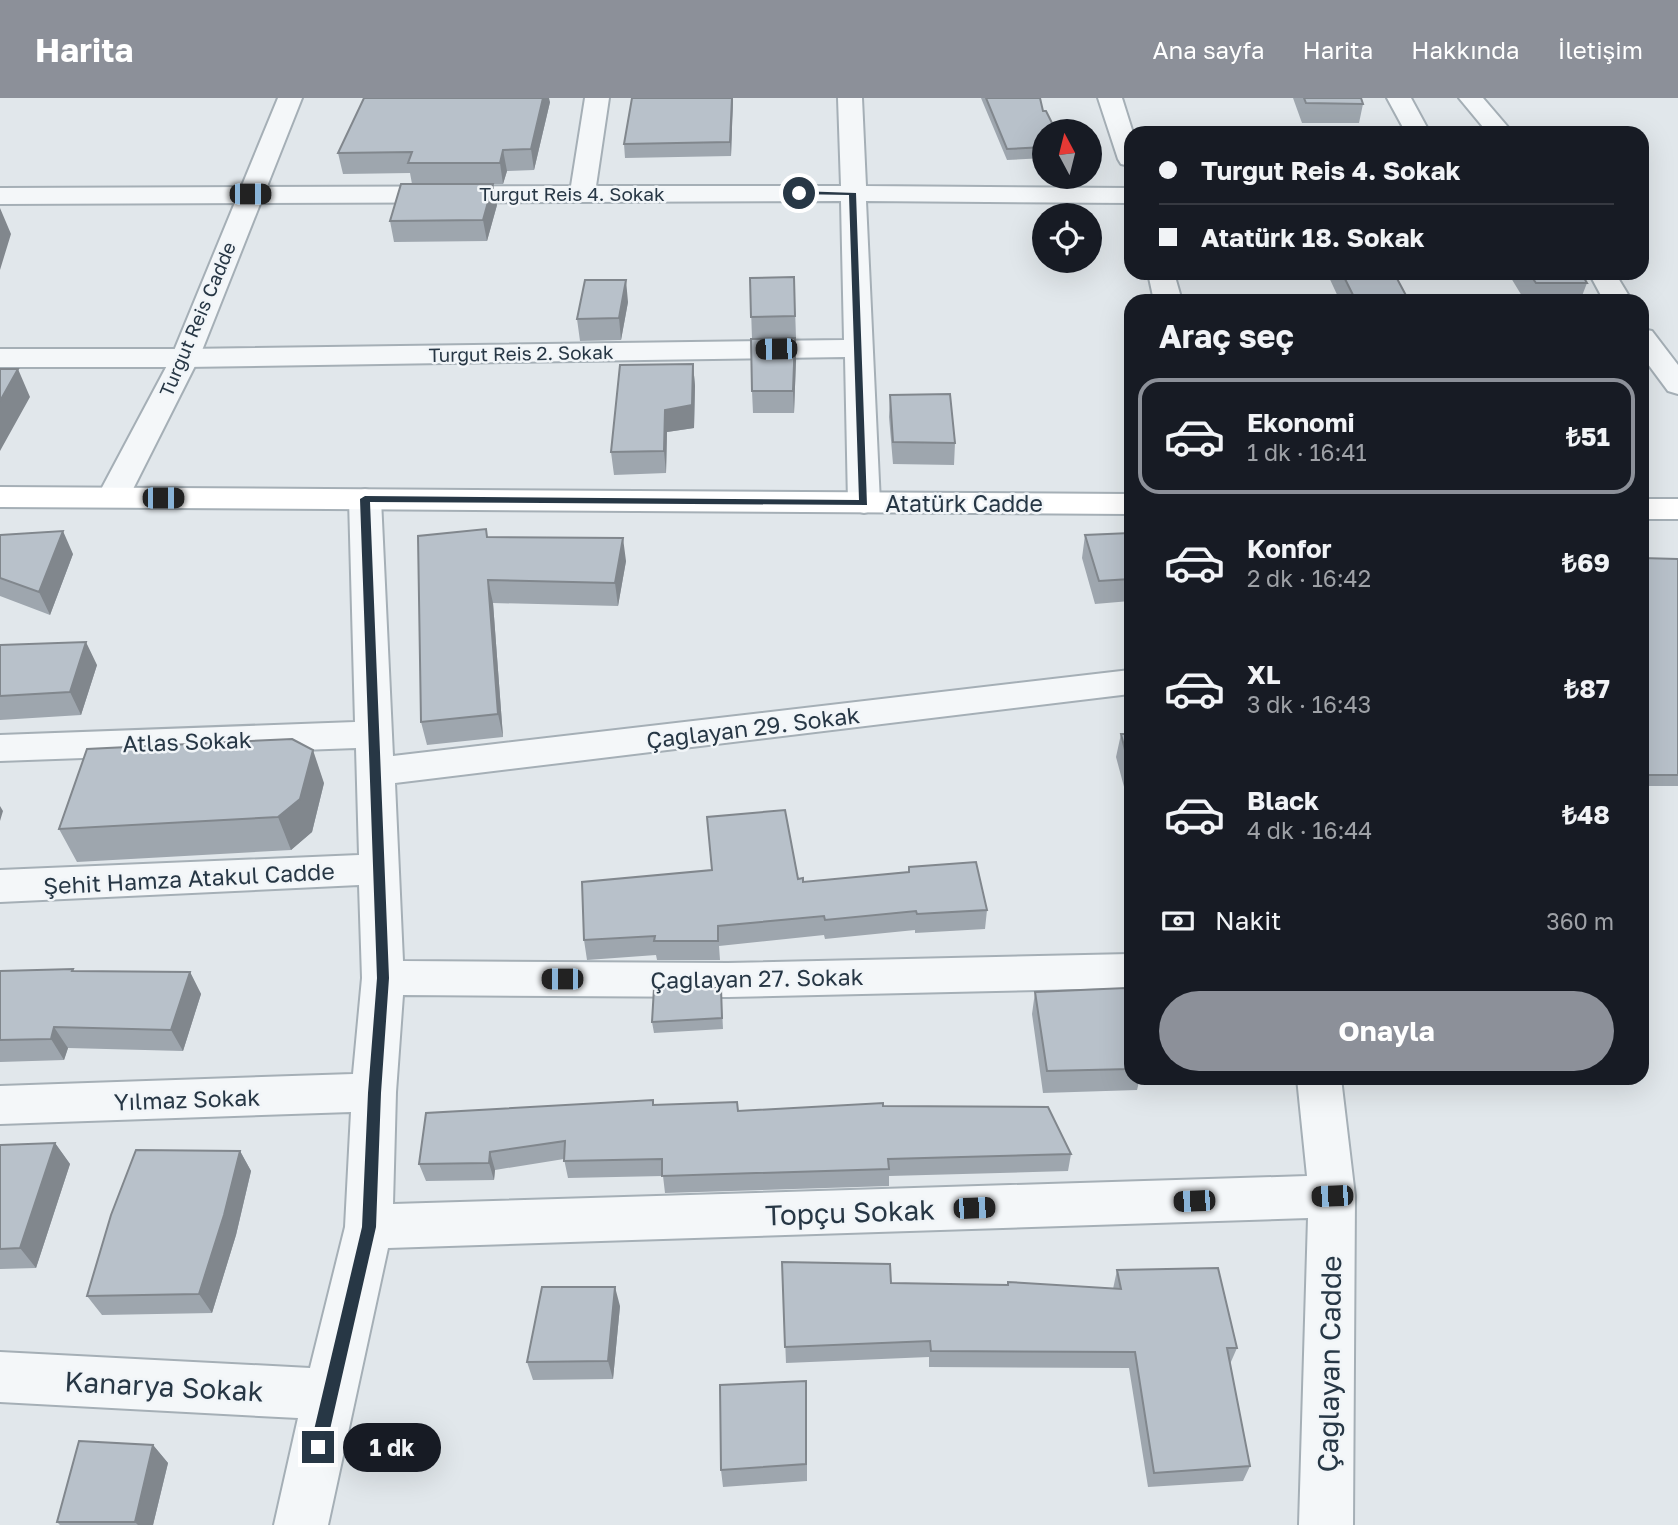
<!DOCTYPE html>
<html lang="tr">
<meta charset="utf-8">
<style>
body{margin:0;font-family:"Golos Text",sans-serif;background:#20242c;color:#f1f3f6;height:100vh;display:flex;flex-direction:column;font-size:26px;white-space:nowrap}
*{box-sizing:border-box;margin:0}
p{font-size:23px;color:#9ea1a6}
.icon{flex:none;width:38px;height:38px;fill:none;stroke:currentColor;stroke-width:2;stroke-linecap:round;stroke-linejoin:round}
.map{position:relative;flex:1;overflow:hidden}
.drawer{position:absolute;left:1124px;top:196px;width:525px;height:791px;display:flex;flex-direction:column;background:#171b24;border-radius:21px;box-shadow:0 7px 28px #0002}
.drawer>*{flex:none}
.top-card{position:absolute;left:1124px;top:28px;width:525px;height:154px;border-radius:21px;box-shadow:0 7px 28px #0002;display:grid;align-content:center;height:154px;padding:0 35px;background:#171b24}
.needle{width:46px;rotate:353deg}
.tools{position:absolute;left:1032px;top:21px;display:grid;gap:14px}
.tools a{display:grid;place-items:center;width:70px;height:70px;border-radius:50%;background:#171b24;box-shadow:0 7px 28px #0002;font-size:35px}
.end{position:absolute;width:32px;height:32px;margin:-16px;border:9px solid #273745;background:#fff;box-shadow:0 0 0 4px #fff}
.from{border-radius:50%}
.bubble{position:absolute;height:49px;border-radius:24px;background:#171b24;box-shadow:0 7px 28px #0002;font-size:23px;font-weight:700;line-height:49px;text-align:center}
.car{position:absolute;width:21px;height:42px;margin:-21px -10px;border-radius:9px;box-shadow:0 0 5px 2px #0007;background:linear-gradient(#222 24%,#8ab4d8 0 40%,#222 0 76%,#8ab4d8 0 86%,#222 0)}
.top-card b{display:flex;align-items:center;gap:24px;height:66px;font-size:26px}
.top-card b+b{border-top:2px solid #363941}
.top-card i{width:18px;height:18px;background:#f1f3f6}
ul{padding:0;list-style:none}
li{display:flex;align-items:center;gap:21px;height:116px;margin:0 14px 10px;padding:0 21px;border:4px solid transparent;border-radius:21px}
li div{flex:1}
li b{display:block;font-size:26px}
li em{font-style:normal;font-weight:700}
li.selected{border-color:#8c9099}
li>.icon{width:63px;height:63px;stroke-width:1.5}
h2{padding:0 35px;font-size:32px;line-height:84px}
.pay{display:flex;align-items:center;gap:18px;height:77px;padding:0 35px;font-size:26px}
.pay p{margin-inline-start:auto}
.action{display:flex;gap:14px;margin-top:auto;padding:14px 35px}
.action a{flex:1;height:80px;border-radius:42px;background:#8c9099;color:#fff;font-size:28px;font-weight:700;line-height:80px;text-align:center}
header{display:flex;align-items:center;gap:42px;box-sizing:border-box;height:98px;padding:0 35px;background:#8c9099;color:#fff}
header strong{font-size:33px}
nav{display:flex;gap:38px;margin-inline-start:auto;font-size:24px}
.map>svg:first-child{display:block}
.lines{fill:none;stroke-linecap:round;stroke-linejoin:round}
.minor-casing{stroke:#a5afb6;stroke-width:4}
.tertiary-casing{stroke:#a5afb6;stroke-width:4}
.secondary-casing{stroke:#a5afb6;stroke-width:4}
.minor{fill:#f4f7f9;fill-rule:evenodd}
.tertiary{fill:#f4f7f9;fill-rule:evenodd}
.secondary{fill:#fff;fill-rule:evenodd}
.wall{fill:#9ea6ae}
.shaded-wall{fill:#81878d}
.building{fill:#b8c1ca;stroke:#81878d;stroke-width:2}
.route{fill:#273745}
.labels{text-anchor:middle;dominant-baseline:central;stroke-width:5;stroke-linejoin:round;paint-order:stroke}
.far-street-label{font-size:19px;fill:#273745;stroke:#f1f5f8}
.street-label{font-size:23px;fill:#273745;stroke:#f1f5f8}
.near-street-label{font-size:28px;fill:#273745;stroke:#f1f5f8}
</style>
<header>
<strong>Harita</strong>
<nav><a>Ana sayfa</a><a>Harita</a><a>Hakkında</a><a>İletişim</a></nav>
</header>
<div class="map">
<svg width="1678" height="1427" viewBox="0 0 1678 1427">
<rect width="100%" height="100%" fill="#e1e7eb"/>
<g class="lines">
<g class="minor-casing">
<path id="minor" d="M 585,0 L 609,0 L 596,88 L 841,88 L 838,0 L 862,0 L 866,88 L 1130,90 L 1130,105 L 866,103 L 880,405 L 875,412 L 864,415 L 853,412 L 848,405 L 845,259 L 185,269 L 0,269 L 0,251 L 185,251 L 844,242 L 841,103 L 0,106 L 0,90 L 571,88 Z
M 1098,0 L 1122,0 L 1133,35 L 1130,35 L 1130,68 L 1121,66 L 1118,61 Z
M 1387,0 L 1411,0 L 1430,35 L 1406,35 Z
M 1459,0 L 1483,0 L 1513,35 L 1488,35 Z
M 1148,175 L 1174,175 L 1182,203 L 1154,203 Z
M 1589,175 L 1615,175 L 1632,203 L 1604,203 Z
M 1642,231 L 1652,233 L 1678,267 L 1678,296 L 1668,293 L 1642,258 Z
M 365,391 L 376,394 L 381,401 L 393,658 L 1130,572 L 1130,596 L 395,685 L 403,863 L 728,865 L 1130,856 L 1130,890 L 728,899 L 403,897 L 396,994 L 393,1106 L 1307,1078 L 1297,980 L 1341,980 L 1355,1098 L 1353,1427 L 1299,1427 L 1308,1120 L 388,1150 L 328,1427 L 274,1427 L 298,1320 L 0,1304 L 0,1254 L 310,1270 L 345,1129 L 351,1014 L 0,1026 L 0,988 L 353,976 L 362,880 L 359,787 L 0,804 L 0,772 L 359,757 L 356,650 L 0,663 L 0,637 L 355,624 L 349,401 L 354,394 Z"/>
</g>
<g class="tertiary-casing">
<path id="tertiary" d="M 278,0 L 302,0 L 199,260 L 129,399 L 124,406 L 113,409 L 102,406 L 97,399 L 171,260 Z"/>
</g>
<g class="secondary-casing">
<path id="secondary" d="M 0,389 L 1130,396 L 1130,416 L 0,409 Z
M 1642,401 L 1678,401 L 1678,421 L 1642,421 Z"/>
</g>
<use href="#minor" class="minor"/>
<use href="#tertiary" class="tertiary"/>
<use href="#secondary" class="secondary"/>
</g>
<path class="wall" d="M 733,0 L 731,58 L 625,60 L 624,46 Z
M 981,0 L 1040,0 L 1043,13 L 1045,33 L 1045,60 L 1007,62 Z
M 1293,0 L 1361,0 L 1363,6 L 1359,25 L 1302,25 Z
M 550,4 L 534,72 L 507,73 L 503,86 L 412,86 L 410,75 L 343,76 L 338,55 Z
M 497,107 L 487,143 L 394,144 L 390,123 Z
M 1327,175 L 1394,175 L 1409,203 L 1340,203 Z
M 1508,175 L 1581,175 L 1587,185 L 1580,203 L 1525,203 Z
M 794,179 L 796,240 L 752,241 L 750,180 Z
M 628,204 L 621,242 L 580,243 L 577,221 Z
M 796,262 L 794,315 L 753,315 L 752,293 Z
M 693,266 L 695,288 L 694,330 L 667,334 L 666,375 L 614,377 L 611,354 Z
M 890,297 L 955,345 L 954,367 L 893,366 L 889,319 Z
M 1130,435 L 1130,503 L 1095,506 L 1082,460 L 1085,437 Z
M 0,437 L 73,456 L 50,517 L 0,498 Z
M 488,439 L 626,463 L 618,508 L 493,505 L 503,639 L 427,647 L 421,624 Z
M 1642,460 L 1678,461 L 1678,688 L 1642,688 Z
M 0,547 L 97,567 L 81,617 L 0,622 Z
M 1121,636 L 1130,636 L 1130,700 L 1127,700 L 1116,659 Z
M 324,685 L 312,734 L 291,752 L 77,764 L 59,731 Z
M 909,769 L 987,812 L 985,831 L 915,835 L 915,832 L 825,841 L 824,837 L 719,848 L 720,862 L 657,862 L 656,857 L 587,862 L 584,842 L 798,781 L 803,784 L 908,774 Z
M 73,871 L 74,873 L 190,874 L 201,896 L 183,953 L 68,950 L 64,962 L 0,964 L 0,873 Z
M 721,890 L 723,931 L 654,935 L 652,924 Z
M 1035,894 L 1130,912 L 1130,980 L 1140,980 L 1137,992 L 1043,995 L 1032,916 Z
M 654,1007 L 738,1013 L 883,1008 L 1071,1056 L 1068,1073 L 889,1078 L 889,1088 L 665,1095 L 663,1078 L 568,1080 L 564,1061 L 495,1072 L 494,1082 L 426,1083 L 419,1066 Z
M 55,1045 L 70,1066 L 36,1170 L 0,1171 L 0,1047 Z
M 240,1053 L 251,1073 L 236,1137 L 212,1215 L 102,1217 L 87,1198 Z
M 782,1164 L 891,1185 L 1007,1187 L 1008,1184 L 1113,1191 L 1117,1172 L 1237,1250 L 1230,1266 L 1250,1368 L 1243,1383 L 1148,1389 L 1129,1270 L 929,1269 L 929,1259 L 786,1265 Z
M 620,1208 L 613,1281 L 533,1282 L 527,1264 Z
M 807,1301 L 807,1383 L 723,1389 L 721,1372 Z
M 153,1347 L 168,1365 L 153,1427 L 60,1427 L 57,1424 Z"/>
<path class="shaded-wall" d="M 543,0 L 549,0 L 550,4 L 534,72 L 531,51 Z
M 732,0 L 733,0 L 731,58 L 730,44 Z
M 503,52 L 507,73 L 503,86 L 500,65 Z
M 493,86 L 497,107 L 487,143 L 483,122 Z
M 0,110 L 11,136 L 0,172 Z
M 626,182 L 628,204 L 621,242 L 619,220 Z
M 795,240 L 796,262 L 794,315 L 793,293 Z
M 693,266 L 695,288 L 694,330 L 667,334 L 666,375 L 664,353 L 665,312 Z
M 18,271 L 30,299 L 0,353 L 0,303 Z
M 63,433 L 73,456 L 50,517 L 39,494 Z
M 623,440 L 626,463 L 618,508 L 615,485 Z
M 488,482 L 493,505 L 503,639 L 498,616 Z
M 86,544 L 97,567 L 81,617 L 70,594 Z
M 313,652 L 324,685 L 312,734 L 291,752 L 278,719 Z
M 0,708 L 3,713 L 0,723 Z
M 190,874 L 201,896 L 183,953 L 171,932 Z
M 54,929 L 68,950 L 64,962 L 51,941 Z
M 55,1045 L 70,1066 L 36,1170 L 20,1150 Z
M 240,1053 L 251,1073 L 236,1137 L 212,1215 L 199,1196 Z
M 490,1054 L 495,1072 L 494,1082 L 489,1065 Z
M 615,1189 L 620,1208 L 613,1281 L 608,1263 Z
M 153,1347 L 168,1365 L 153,1427 L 138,1427 L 135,1424 Z"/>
<path class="building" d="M 364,0 L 543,0 L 531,51 L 503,52 L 500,65 L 408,65 L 412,54 L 338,55 Z
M 632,0 L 732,0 L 730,44 L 624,46 Z
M 986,0 L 1040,0 L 1043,13 L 1046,13 L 1056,33 L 1045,33 L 1045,49 L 1007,51 Z
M 1304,0 L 1361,0 L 1363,6 L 1306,5 Z
M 401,86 L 493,86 L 483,122 L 390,123 Z
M 1342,175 L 1394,175 L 1409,203 L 1356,203 Z
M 1529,175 L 1581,175 L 1587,185 L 1536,185 Z
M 794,179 L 795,218 L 751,219 L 750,180 Z
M 585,182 L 626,182 L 619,220 L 577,221 Z
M 795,240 L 793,293 L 752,293 L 751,241 Z
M 693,266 L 692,307 L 665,312 L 664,353 L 611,354 L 620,267 Z
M 0,271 L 18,271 L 0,303 Z
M 950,296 L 955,345 L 893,344 L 890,297 Z
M 486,431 L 487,439 L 623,440 L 615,485 L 488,482 L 498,616 L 421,624 L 418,438 Z
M 63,433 L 39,494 L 0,480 L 0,437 Z
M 1130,435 L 1130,481 L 1099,483 L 1085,437 Z
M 1642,460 L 1678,461 L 1678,677 L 1642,677 Z
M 86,544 L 70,594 L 0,598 L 0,547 Z
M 1121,636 L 1130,636 L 1130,672 Z
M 292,641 L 313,652 L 300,701 L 278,719 L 59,731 L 87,651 Z
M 785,712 L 798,781 L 803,780 L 803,784 L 909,774 L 909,769 L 976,764 L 987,812 L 917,816 L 916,813 L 825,822 L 824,818 L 718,828 L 718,843 L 654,843 L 655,838 L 584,842 L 582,784 L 712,772 L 707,719 Z
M 73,871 L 72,873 L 190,874 L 171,932 L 54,929 L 51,941 L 0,942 L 0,873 Z
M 654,890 L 721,890 L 722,920 L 652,924 Z
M 1126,890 L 1130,912 L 1130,971 L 1047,973 L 1035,894 Z
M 653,1002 L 653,1007 L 737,1004 L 738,1013 L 883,1005 L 883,1008 L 1048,1009 L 1071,1056 L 888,1061 L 889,1071 L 662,1078 L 662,1061 L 564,1063 L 565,1043 L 490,1054 L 489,1065 L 419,1066 L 426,1015 Z
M 55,1045 L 20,1150 L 0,1151 L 0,1047 Z
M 136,1052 L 240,1053 L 224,1117 L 199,1196 L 87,1198 L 111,1117 Z
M 782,1164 L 890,1166 L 891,1185 L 1008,1187 L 1008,1184 L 1121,1191 L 1117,1172 L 1218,1170 L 1237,1250 L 1227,1250 L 1250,1368 L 1154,1375 L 1135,1254 L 931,1253 L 930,1243 L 785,1249 Z
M 542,1189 L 615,1189 L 608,1263 L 527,1264 Z
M 806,1283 L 806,1366 L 721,1372 L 720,1287 Z
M 79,1343 L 153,1347 L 135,1424 L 57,1424 Z"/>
<path class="route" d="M 799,93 L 856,95 L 867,407 L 370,404 L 389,880 L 381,995 L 376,1129 L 326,1349 L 323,1354 L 318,1356 L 312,1354 L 310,1349 L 362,1129 L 368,995 L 377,880 L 360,401 L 365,398 L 859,402 L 849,97 L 796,96 Z"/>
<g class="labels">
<g class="far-street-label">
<text x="572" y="95">Turgut Reis 4. Sokak</text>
<text transform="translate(197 221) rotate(-67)">Turgut Reis Cadde</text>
<text transform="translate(521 255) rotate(-1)">Turgut Reis 2. Sokak</text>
</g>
<g class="street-label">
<text x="964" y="405">Atatürk Cadde</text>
<text transform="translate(753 629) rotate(-7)">Çağlayan 29. Sokak</text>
<text transform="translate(187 643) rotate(-2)">Atlas Sokak</text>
<text transform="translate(189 780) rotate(-3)">Şehit Hamza Atakul Cadde</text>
<text transform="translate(757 880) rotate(-1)">Çağlayan 27. Sokak</text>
<text transform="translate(187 1001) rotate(-2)">Yılmaz Sokak</text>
</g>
<g class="near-street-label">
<text transform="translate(850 1114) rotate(-2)">Topçu Sokak</text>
<text transform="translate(1329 1266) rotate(-89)">Çağlayan Cadde</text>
<text transform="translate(164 1288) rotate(3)">Kanarya Sokak</text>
</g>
</g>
</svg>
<div class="tools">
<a><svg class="needle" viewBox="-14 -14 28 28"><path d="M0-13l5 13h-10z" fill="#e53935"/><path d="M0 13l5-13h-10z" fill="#9ea1a6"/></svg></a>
<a><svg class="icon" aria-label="locate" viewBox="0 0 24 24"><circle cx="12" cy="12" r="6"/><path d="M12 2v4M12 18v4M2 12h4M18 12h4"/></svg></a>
</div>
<i class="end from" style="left:799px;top:95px"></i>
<i class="end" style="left:318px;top:1349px"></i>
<div class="bubble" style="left:343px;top:1325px;width:98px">1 dk</div>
<i class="car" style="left:250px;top:96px;rotate:90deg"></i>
<i class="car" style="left:776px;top:251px;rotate:269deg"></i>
<i class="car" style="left:163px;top:400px;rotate:90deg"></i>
<i class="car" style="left:562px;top:881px;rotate:270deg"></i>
<i class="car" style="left:1332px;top:1098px;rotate:268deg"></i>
<i class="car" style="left:1194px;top:1103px;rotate:268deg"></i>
<i class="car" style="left:974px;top:1110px;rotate:88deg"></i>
<div class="top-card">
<b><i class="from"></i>Turgut Reis 4. Sokak</b>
<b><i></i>Atatürk 18. Sokak</b>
</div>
<section class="drawer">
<h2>Araç seç</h2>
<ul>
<li class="selected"><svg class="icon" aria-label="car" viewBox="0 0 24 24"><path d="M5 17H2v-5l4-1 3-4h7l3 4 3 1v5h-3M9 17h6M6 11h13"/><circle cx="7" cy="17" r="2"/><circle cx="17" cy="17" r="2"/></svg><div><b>Ekonomi</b><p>1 dk · 16:41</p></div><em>₺51</em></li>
<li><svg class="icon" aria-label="car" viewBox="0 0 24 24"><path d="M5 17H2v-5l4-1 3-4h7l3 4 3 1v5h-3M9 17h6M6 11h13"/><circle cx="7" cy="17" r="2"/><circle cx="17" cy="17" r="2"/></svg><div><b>Konfor</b><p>2 dk · 16:42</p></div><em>₺69</em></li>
<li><svg class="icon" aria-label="car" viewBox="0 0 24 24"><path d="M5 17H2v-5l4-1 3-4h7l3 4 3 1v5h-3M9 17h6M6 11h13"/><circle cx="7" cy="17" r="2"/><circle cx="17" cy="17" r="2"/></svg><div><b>XL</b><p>3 dk · 16:43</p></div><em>₺87</em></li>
<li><svg class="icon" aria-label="car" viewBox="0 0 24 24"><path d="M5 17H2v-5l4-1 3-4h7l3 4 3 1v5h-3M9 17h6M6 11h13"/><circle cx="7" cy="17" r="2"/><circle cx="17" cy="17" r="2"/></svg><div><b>Black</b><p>4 dk · 16:44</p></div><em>₺48</em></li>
</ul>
<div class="pay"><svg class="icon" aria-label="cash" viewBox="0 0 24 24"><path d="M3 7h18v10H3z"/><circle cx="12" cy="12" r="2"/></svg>Nakit<p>360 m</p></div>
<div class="action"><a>Onayla</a></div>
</section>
</div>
